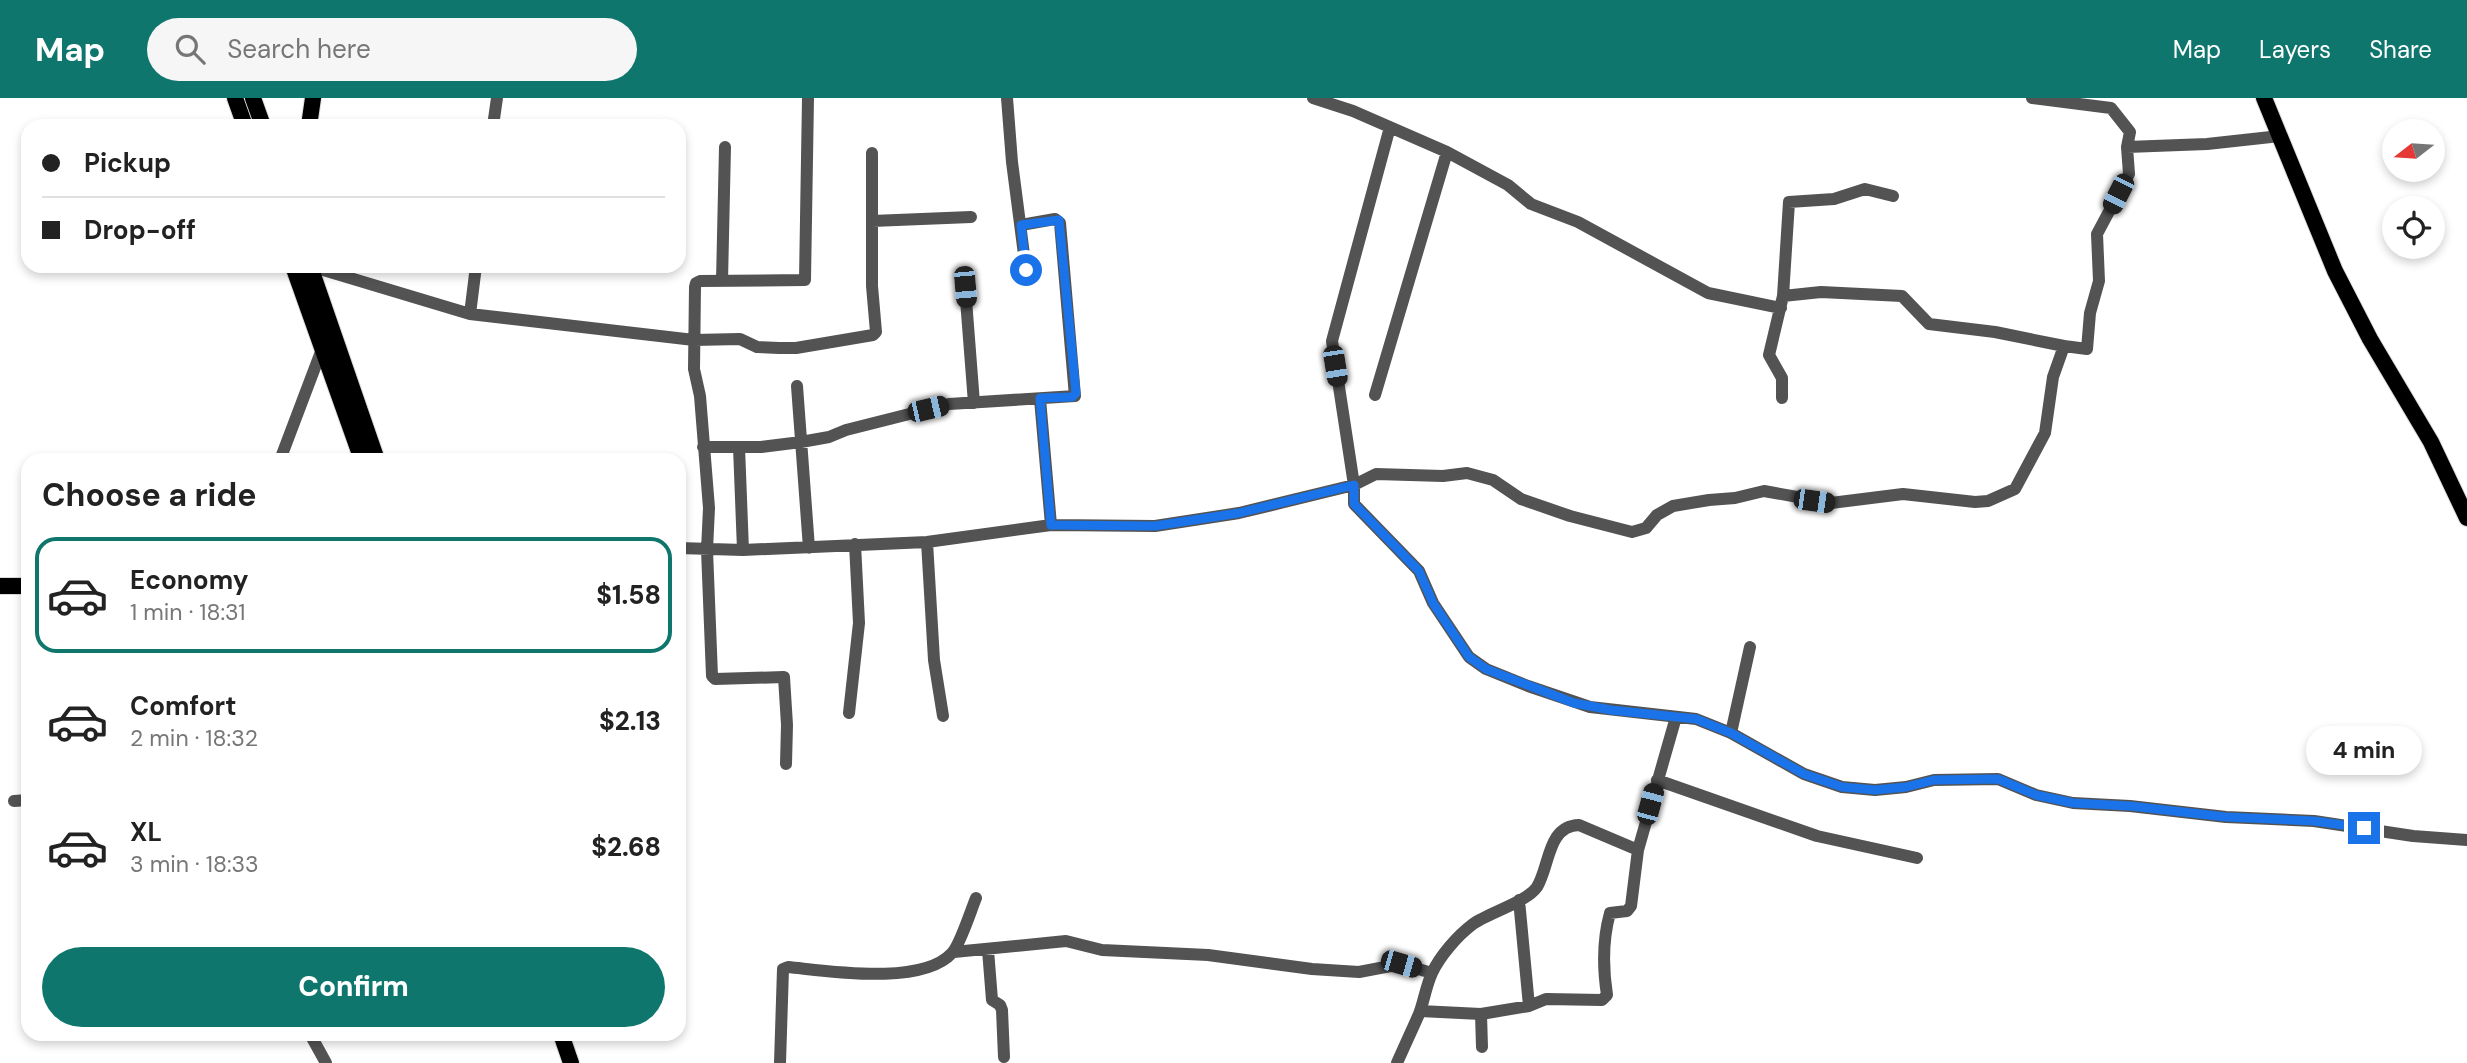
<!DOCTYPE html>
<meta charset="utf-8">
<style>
body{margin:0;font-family:"DM Sans",sans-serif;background:#f6f6f6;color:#222;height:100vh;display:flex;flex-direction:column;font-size:26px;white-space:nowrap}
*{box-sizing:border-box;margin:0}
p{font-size:23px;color:#767676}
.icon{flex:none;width:38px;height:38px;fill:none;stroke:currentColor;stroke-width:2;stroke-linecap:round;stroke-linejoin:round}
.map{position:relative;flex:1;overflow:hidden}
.sheet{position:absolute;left:21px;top:355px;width:665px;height:588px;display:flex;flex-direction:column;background:#fff;border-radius:21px;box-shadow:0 4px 10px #0003}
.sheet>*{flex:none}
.guide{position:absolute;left:21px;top:21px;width:665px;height:154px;border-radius:21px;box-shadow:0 4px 10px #0003;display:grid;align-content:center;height:154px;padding:0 21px;background:#fff}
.needle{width:46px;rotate:253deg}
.tools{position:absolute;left:2382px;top:21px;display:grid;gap:14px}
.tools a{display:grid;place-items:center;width:63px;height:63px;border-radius:50%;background:#fff;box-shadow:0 4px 10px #0003;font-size:35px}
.end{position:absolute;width:32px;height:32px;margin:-16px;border:9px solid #1a73e8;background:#fff;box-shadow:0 0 0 4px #fff}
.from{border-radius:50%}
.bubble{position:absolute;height:49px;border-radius:24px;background:#fff;box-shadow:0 4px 10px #0003;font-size:23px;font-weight:800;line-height:49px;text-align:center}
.car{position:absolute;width:21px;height:42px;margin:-21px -10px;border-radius:9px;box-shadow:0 0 5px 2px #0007;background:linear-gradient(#222 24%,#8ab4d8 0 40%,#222 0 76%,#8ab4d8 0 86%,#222 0)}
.guide b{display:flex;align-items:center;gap:24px;height:66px;font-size:26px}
.guide b+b{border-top:2px solid #e0e0e0}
.guide i{width:18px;height:18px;background:#222}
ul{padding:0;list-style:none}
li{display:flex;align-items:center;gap:21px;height:116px;margin:0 14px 10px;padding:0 7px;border:4px solid transparent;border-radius:21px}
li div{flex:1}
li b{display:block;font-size:26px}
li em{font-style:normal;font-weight:800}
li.active{border-color:#0f766e}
li>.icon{width:63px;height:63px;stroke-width:1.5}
h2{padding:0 21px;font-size:32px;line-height:84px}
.action{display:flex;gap:14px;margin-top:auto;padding:14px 21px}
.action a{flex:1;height:80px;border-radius:42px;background:#0f766e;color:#fff;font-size:28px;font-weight:800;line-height:80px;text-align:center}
header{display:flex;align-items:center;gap:42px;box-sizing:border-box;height:98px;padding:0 35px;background:#0f766e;color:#fff}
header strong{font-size:33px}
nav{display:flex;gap:38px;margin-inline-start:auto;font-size:24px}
.search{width:490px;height:63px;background:#f6f6f6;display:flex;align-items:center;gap:18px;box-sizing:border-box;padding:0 24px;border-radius:38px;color:#767676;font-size:26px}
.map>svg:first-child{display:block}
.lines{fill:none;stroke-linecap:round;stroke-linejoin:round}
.major-casing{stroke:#dbdbdb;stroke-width:18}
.minor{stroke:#535353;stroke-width:12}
.major{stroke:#000;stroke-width:16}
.route{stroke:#1a73e8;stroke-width:9}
</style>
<header>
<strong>Map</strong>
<div class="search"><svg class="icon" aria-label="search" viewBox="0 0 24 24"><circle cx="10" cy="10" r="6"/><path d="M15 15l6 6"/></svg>Search here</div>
<nav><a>Map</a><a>Layers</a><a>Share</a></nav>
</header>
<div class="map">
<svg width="2467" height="965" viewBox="0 0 2467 965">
<rect width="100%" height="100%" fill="#fff"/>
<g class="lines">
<g class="major-casing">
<path id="major" d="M 235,0 L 245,28
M 253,0 L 263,28
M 2264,0 L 2335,173 L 2370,241 L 2431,344 L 2467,420
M 309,28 L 313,0
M 293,168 L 362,362
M 310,168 L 377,362
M 0,488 L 28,488
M 561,936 L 571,965"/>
</g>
<path class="minor" d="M 1007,0 L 1012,64 L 1026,172
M 1313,0 L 1353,13 L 1447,54 L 1508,87 L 1531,106 L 1578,124 L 1708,195 L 1781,210
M 493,28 L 497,0
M 1390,29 L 1332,243 L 1354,387 L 1354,406 L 1419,473 L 1433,505 L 1469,559 L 1486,571 L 1528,588 L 1590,609 L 1696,621 L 1731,635 L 1804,676 L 1842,689 L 1875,692 L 1906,689 L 1934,682 L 1998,681 L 2036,697 L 2073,705 L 2130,708 L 2226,719 L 2314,723 L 2413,738 L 2467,742
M 2127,49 L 2207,46 L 2280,38
M 872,123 L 971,119
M 310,168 L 470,216 L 694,242 L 740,241 L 757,249 L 779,250 L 796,250 L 873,237 L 876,234 L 872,188 L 872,55
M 722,183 L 725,49
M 965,189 L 974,305
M 1783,198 L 1821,194 L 1902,198 L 1929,226 L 1995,234 L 2064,248
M 470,216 L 476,168
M 797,288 L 809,450
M 1375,297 L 1447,54
M 1782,300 L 1782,280 L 1769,257 L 1783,198 L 1789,104 L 1834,101 L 1865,91 L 1893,98
M 1040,301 L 1051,427
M 703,349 L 761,349 L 801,344 L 829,339 L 846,332 L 949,306 L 1075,298 L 1060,125 L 1055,121 L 1021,127
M 739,349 L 743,452
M 280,362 L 322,251
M 927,444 L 934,562 L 943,618
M 679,450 L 743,452 L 927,444 L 1051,427 L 1155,428 L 1239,415 L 1354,387 L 1376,376 L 1443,378 L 1467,375 L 1493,382 L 1521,401 L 1570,418 L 1632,434 L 1646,430 L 1657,417 L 1673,408 L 1709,402 L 1735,400 L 1764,393 L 1831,405 L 1903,396 L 1975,404 L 1988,403 L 2015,391 L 2045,335 L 2053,279 L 2064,248 L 2087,251 L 2090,215 L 2099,183 L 2097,136 L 2129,76 L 2127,49 L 2130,34 L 2111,10 L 2032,0
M 849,615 L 859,525 L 855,446
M 1731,635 L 1750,549
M 786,666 L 787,627 L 784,579 L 715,581 L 712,578 L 707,452 L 709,410 L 700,298 L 694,271 L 695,189 L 696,185 L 700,183 L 805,182 L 808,0
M 1657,682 L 1817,738 L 1917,760
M 14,703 L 28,702
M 1519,802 L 1529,908
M 988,852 L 992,902 L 1000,907 L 1002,912 L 1004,959
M 954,854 L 1066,843 L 1102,852 L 1208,857 L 1312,871 L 1359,874 L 1401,866 L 1432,875
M 1420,913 L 1481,916
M 310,936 L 326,965
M 1482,949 L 1481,916 L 1529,908 L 1546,901 L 1602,902 L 1607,897 C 1603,871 1603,840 1610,815 L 1627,813 L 1631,808 L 1638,752 L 1676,619
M 780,965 L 783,871 L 788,869 C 829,873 922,888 952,855 C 960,847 971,812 976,800
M 1397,965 C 1404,949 1412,932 1419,916 C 1424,903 1426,888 1432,875 C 1440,858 1457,838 1473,826 C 1488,815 1527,804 1537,789 C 1550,768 1547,728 1579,727 L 1638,752"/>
<use href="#major" class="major"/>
</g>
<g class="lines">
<path class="route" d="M 1026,172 L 1021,127 L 1059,122 L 1076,295 L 1072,299 L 1040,300 L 1051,427 L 1155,428 L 1239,415 L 1354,387 L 1354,406 L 1419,473 L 1433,505 L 1469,559 L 1486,571 L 1574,605 L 1611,612 L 1696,621 L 1731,635 L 1804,676 L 1842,689 L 1875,692 L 1906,689 L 1934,682 L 1998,681 L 2036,697 L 2073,705 L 2130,708 L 2226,719 L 2314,723 L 2364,730"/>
</g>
</svg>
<div class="tools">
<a><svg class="needle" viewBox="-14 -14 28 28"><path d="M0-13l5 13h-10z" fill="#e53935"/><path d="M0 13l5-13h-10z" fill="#767676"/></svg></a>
<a><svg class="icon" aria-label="locate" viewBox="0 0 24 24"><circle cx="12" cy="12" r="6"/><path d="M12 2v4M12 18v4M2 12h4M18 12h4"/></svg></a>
</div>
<i class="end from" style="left:1026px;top:172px"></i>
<i class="end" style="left:2364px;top:730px"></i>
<div class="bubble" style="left:2306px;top:628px;width:116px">4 min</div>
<i class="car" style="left:2118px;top:96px;rotate:207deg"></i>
<i class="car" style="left:965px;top:189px;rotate:175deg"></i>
<i class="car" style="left:1335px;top:268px;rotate:171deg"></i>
<i class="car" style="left:928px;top:311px;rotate:77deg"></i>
<i class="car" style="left:1814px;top:403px;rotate:98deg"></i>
<i class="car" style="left:1650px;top:706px;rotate:15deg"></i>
<i class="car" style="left:1401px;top:866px;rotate:106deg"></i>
<div class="guide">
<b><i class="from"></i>Pickup</b>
<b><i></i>Drop-off</b>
</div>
<section class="sheet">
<h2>Choose a ride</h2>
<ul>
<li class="active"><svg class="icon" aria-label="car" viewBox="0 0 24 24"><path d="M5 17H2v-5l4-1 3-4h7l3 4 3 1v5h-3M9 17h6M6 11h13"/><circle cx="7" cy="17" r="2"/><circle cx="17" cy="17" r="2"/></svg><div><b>Economy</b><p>1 min · 18:31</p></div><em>$1.58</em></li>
<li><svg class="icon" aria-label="car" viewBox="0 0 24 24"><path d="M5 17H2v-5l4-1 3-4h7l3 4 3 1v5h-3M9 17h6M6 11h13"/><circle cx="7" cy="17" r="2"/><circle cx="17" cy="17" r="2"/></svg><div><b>Comfort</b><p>2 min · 18:32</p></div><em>$2.13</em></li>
<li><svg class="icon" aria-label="car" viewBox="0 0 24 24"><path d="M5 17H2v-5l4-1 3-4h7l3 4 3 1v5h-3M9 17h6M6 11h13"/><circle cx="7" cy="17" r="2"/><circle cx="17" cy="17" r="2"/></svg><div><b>XL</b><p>3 min · 18:33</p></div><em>$2.68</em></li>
</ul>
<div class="action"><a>Confirm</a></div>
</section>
</div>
